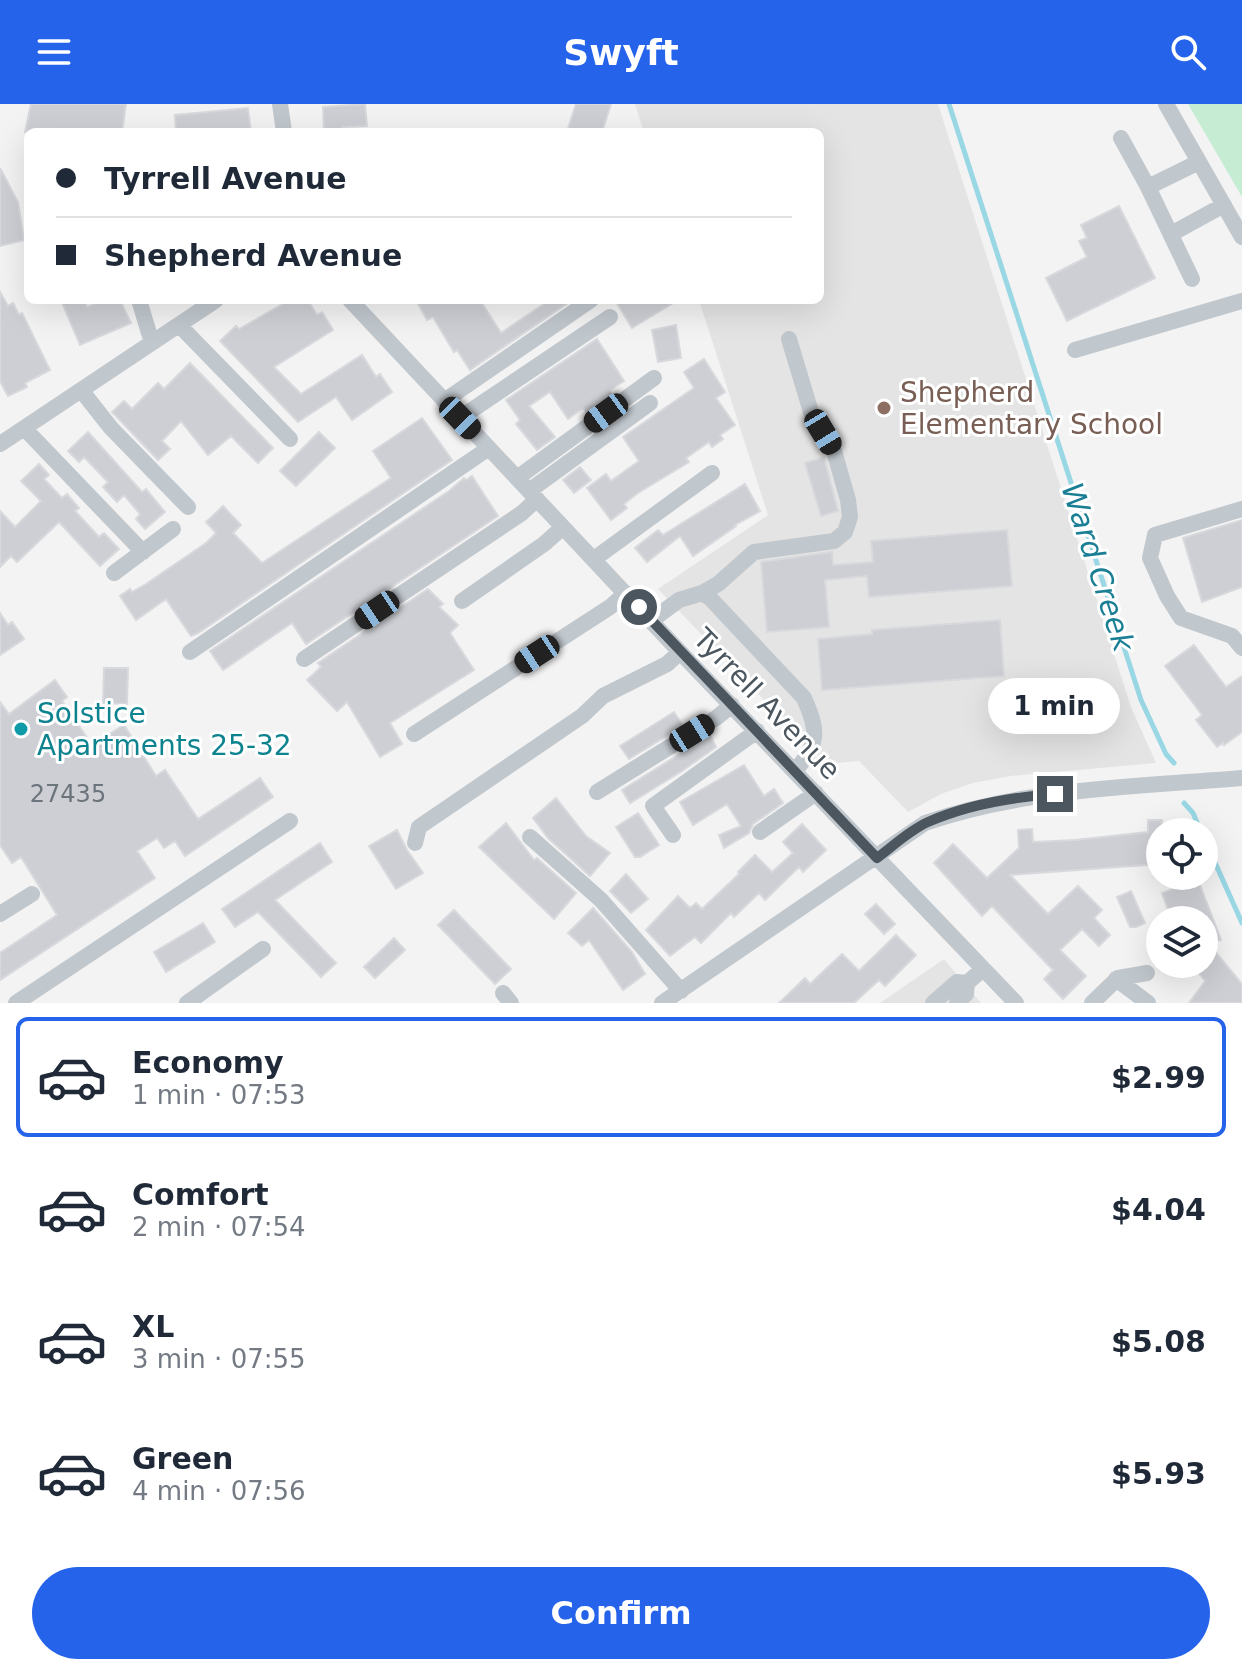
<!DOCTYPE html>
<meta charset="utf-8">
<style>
body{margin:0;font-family:"DejaVu Sans",sans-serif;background:#f2f2f3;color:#1f2937;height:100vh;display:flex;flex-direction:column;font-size:30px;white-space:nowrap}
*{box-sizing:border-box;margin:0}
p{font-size:26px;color:#747a83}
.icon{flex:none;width:44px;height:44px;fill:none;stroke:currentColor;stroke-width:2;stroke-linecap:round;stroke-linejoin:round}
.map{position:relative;height:899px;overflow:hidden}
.panel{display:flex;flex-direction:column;background:#fff;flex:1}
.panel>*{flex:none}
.guide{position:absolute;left:24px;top:24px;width:800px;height:176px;border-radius:12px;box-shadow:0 8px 32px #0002;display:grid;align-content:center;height:176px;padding:0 32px;background:#fff}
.tools{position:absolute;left:1146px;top:714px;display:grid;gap:16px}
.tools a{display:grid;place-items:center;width:72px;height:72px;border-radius:50%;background:#fff;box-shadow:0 8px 32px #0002;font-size:40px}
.end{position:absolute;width:36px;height:36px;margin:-18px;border:10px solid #4c565e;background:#fff;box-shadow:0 0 0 4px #fff}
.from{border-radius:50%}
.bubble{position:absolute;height:56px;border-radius:28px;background:#fff;box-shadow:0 8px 32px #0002;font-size:26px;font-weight:700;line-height:56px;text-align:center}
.car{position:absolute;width:24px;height:48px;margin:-24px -12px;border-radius:10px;box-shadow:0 0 6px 2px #0007;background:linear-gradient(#222 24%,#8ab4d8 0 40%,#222 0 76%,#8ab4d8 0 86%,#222 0)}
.guide b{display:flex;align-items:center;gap:28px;height:76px;font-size:30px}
.guide b+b{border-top:2px solid #e0e1e3}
.guide i{width:20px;height:20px;background:#1f2937}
ul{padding:14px 0 0;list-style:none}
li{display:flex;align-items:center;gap:24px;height:120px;margin:0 16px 12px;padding:0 16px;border:4px solid transparent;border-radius:12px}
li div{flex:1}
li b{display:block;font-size:30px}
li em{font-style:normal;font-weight:700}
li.on{border-color:#2563eb}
li>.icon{width:72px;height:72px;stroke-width:1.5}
.primary-button{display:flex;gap:16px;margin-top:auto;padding:16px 32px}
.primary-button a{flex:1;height:92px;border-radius:48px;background:#2563eb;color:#fff;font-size:32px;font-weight:700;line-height:92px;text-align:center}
header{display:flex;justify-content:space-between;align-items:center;height:104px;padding:0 32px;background:#2563eb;color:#fff;font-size:36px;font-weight:700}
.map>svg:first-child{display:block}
.education{fill:#e5e4e4}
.green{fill:#c7ecd4}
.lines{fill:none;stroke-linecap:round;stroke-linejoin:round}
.stream{stroke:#99d7e5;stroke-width:5}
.building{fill:#cdcfd4;stroke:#d7d9dd;stroke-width:2}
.minor{stroke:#c0c7cd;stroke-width:16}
.route{stroke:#4c565e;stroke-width:10}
.education-dot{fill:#8d6e63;stroke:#fff;stroke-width:3}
.culture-dot{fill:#0f9aa8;stroke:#fff;stroke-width:3}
.labels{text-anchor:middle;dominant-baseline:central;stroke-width:6;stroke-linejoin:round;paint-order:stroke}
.number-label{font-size:24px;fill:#6c747c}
.education-label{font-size:28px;fill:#785e54;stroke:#fff;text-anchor:start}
.street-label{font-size:28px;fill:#4c565e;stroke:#fff}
.culture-label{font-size:28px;fill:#0d838f;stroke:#fff;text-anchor:start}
.water-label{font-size:30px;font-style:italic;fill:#1a7e94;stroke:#fff}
</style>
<header><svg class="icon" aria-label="menu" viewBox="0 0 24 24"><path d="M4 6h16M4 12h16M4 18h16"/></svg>Swyft<svg class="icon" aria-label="search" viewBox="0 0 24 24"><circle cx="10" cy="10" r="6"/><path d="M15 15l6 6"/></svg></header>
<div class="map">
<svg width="1242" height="899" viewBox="0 0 1242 899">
<rect width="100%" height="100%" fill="#f4f3f3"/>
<path class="education" d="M 635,0 L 938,0 L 1131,603 L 1156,659 L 1011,672 L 973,679 L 941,690 L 908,708 L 859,657 L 825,660 L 658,485 L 768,411 L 699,196 L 820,196 L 820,28 L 644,28 Z
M 944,855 L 981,899 L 880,899 Z"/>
<path class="green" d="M 1188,0 L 1242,0 L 1242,93 Z"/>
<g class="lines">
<path class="stream" d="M 949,0 L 1141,596 L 1166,650 L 1174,659
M 1184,699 L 1193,709 L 1201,728
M 1204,734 L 1242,819"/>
</g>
<path class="building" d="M 31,0 L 126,0 L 122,28 L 25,28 Z
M 365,0 L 367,22 L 342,23 L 342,28 L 324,28 L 323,3 Z
M 576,0 L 611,0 L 602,28 L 567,28 Z
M 248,4 L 251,28 L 176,28 L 175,11 Z
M 0,64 L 18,98 L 24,136 L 0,142 Z
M 1119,102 L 1155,174 L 1067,217 L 1046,174 L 1087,153 L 1079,137 L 1087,134 L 1081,121 Z
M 0,188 L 8,202 L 13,199 L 19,211 L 22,209 L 50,266 L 25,279 L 27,283 L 8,292 L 0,277 Z
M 61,196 L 84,196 L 87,203 L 104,196 L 120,196 L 131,219 L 80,241 Z
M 290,196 L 308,196 L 317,211 L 322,208 L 333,226 L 274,263 L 301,290 L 362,251 L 376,273 L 380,270 L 392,288 L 352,316 L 336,293 L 298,318 L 220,237 L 236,222 L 239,225 Z
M 416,196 L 480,196 L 501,229 L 550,196 L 572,196 L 470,266 L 457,246 L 454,248 L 433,213 L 427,216 Z
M 615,196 L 678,196 L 632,224 Z
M 676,221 L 681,254 L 658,258 L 652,226 Z
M 597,235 L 624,277 L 610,286 L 612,291 L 586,308 L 583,304 L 568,315 L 550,288 L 529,302 L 555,333 L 537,346 L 516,320 L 520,316 L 506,296 Z
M 704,255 L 725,288 L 716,294 L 735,321 L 720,331 L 723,335 L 712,343 L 709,338 L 686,354 L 689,358 L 638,389 L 624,400 L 627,404 L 611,416 L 587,384 L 606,370 L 611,377 L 639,357 L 623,333 L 694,284 L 684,268 Z
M 190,259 L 273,344 L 258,359 L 231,332 L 208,351 L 181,317 L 162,337 L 170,345 L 158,356 L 112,308 L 124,297 L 132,305 L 158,279 L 164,285 Z
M 422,314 L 452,356 L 198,529 L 191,532 L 166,495 L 136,516 L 120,492 L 130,485 L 132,488 L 146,480 L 206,439 L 216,429 L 206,418 L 223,402 L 241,421 L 233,429 L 262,459 L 391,374 L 373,347 Z
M 88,328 L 142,388 L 146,385 L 165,408 L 145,425 L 136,415 L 140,410 L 124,391 L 117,398 L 103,383 L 108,378 L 84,353 L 79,358 L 68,347 Z
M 319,328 L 335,344 L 296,382 L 280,367 Z
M 824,353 L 838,407 L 821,412 L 805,359 Z
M 39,360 L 49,371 L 44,375 L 62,394 L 67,390 L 79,404 L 75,407 L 99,433 L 104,429 L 119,445 L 100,462 L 59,418 L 17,458 L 11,452 L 0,463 L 0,407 L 15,423 L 41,397 L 21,377 Z
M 580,363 L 591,376 L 574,389 L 563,376 Z
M 472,372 L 498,412 L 306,540 L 292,519 L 223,566 L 210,547 L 449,387 L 464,374 L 466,376 Z
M 745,380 L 760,407 L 735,421 L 736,422 L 693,452 L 680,432 L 647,458 L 635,444 L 658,426 L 663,431 Z
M 1242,416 L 1242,483 L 1202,498 L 1183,434 Z
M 1007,426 L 1012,482 L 869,493 L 867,472 L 825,476 L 829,523 L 767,528 L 761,458 L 832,448 L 833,461 L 873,458 L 871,437 Z
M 428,485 L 443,500 L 439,503 L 458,521 L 450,529 L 474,566 L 390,619 L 402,640 L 380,653 L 347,598 L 337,607 L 307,576 L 321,563 L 318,559 Z
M 0,509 L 8,521 L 12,518 L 24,535 L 0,551 Z
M 1000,516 L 1004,572 L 822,586 L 818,535 L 872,530 L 872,526 Z
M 1194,541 L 1226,583 L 1242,572 L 1242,628 L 1224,641 L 1223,639 L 1217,643 L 1196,616 L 1202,611 L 1165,562 Z
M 104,564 L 128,564 L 127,600 L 103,599 Z
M 55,576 L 67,593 L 62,597 L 92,641 L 124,621 L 156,672 L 165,666 L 198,715 L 260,674 L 273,693 L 185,752 L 175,737 L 164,744 L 157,734 L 137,747 L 155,774 L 0,876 L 0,849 L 57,811 L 21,753 L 12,759 L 0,741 L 0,598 L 9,610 Z
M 674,608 L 683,622 L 629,655 L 620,642 Z
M 710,631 L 716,643 L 682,667 L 630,699 L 622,686 Z
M 744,661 L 764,692 L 774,685 L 783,699 L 753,720 L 749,729 L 724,744 L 719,731 L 741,722 L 727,700 L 693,721 L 680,698 Z
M 556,694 L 586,732 L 610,749 L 590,772 L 548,734 L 533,714 Z
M 638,709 L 659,741 L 640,753 L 635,753 L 616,723 Z
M 1148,716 L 1162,716 L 1160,760 L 1010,771 L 1048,810 L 1078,782 L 1102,806 L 1094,814 L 1110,831 L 1099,842 L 1082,825 L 1060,846 L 1086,872 L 1063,895 L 1044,875 L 1053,866 L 1026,838 L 992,802 L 982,812 L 934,759 L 953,740 L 987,774 L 1019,744 L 1018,726 L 1032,725 L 1033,738 L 1075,736 L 1148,728 Z
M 506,719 L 534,756 L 537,754 L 576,789 L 554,815 L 479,743 Z
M 802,720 L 826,746 L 803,768 L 799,763 L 765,796 L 759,789 L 734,813 L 731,809 L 701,839 L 695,833 L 670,852 L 646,826 L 678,792 L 690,804 L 696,799 L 702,805 L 739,770 L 738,768 L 755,751 L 772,768 L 793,749 L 783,738 Z
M 397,726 L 407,746 L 423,769 L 396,785 L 369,742 Z
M 320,739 L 332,758 L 275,796 L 336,859 L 321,873 L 258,808 L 235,823 L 222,805 Z
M 626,770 L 648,795 L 631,809 L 610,787 Z
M 1198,776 L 1221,836 L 1209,840 L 1242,880 L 1242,899 L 1189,899 L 1205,877 L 1198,868 L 1204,863 L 1204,816 L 1185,816 L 1181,803 L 1169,808 L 1162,789 Z
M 1131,787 L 1145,819 L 1136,823 L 1130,823 L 1117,793 Z
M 876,800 L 895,820 L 884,830 L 865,810 Z
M 593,804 L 632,848 L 645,870 L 623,886 L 589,836 L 582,842 L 568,829 Z
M 454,806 L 511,865 L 495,880 L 438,821 Z
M 203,819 L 215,838 L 166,868 L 154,848 Z
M 896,831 L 916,851 L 885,882 L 879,876 L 854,899 L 779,899 L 805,874 L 810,880 L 842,850 L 859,867 Z
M 394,834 L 405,846 L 375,874 L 364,863 Z"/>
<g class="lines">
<path class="minor" d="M 280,0 L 284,28
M 1166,0 L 1242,133
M 1121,34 L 1148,83 L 1199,58
M 1148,83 L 1192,175
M 1171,130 L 1224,101
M 139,196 L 152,239
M 350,196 L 680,548 L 1016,899
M 179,221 L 290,335
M 1075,246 L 1242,197
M 81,286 L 111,324 L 188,403
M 444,297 L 591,196
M 460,314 L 610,213
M 24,324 L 143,448
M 0,340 L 216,196
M 517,374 L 654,274
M 529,387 L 650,299
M 1242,405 L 1155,431 L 1150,454 L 1167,492 L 1181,514 L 1232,532 L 1242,544
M 594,455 L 712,369
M 114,469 L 173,425
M 702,489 L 710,494 L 804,594 C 819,628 819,639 795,667
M 462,497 L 544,440 L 563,423
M 652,516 L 679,496 L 702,489 L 718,480 L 754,448 L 834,437 L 845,428 L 850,413 L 848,396 L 834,347 L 811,308 L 789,235
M 190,548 L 489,344
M 304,555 L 522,409 L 537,395
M 414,630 L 610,503 L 626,489
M 597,688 L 716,614 L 732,601
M 760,728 L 816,689
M 673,731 L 653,702 L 757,627
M 530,733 L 601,796 L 681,887
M 415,739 L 419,723 L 582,612 L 603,592 L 667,560 L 680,548
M 0,810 L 32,790
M 1116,875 L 1148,899
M 503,889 L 511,899
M 16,899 L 290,717
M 187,899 L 263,845
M 662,899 L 925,719 C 1027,684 1135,683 1242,674
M 933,899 L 957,878 L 967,879 L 983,865
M 957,899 L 966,890 L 967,879
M 1092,899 L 1118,874 L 1147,869"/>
</g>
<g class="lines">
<path class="route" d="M 639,503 L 877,754 C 893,742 910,726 928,718 C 967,701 1013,693 1055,690"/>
</g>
<circle class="education-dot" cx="884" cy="304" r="8"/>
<circle class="culture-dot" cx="21" cy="625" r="8"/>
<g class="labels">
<g class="number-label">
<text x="68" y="690">27435</text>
</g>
<g class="education-label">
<text x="900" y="288">Shepherd<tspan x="900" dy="32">Elementary School</tspan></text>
</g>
<g class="street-label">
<text transform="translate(767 600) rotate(46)">Tyrrell Avenue</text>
</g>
<g class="culture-label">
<text x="37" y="609">Solstice<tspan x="37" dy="32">Apartments 25-32</tspan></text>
</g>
<g class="water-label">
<text transform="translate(1098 463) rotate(72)">Ward Creek</text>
</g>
</g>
</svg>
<div class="tools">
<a><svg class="icon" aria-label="locate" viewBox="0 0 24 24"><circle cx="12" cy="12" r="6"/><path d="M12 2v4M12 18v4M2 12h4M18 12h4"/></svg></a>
<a><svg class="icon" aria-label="layers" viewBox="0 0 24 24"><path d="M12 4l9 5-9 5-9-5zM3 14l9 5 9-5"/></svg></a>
</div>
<i class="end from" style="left:639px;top:503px"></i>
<i class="end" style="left:1055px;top:690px"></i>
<div class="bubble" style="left:988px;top:574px;width:132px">1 min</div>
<i class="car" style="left:606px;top:309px;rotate:234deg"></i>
<i class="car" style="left:460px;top:314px;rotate:136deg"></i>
<i class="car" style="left:823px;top:328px;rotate:149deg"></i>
<i class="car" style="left:377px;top:506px;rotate:236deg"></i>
<i class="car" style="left:537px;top:550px;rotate:237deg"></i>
<i class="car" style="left:692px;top:629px;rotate:58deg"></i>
<div class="guide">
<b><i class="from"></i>Tyrrell Avenue</b>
<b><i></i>Shepherd Avenue</b>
</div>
</div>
<section class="panel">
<ul>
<li class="on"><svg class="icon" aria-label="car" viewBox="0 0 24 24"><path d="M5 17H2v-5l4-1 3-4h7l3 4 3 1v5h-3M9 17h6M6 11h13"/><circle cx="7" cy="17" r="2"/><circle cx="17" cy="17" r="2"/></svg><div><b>Economy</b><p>1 min · 07:53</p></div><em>$2.99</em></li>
<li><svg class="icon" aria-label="car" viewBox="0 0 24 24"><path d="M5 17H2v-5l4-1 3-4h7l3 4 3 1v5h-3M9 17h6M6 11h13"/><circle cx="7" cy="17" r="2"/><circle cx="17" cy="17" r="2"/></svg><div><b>Comfort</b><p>2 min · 07:54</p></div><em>$4.04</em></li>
<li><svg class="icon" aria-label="car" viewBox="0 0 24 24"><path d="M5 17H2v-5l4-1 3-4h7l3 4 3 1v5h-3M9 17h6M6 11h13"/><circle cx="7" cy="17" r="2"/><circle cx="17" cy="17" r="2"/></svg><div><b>XL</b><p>3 min · 07:55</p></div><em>$5.08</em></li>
<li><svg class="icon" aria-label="car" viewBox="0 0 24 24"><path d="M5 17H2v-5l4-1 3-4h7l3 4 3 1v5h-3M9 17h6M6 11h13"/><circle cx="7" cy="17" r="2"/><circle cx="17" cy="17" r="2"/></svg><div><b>Green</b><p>4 min · 07:56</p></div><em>$5.93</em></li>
</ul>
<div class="primary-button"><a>Confirm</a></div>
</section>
